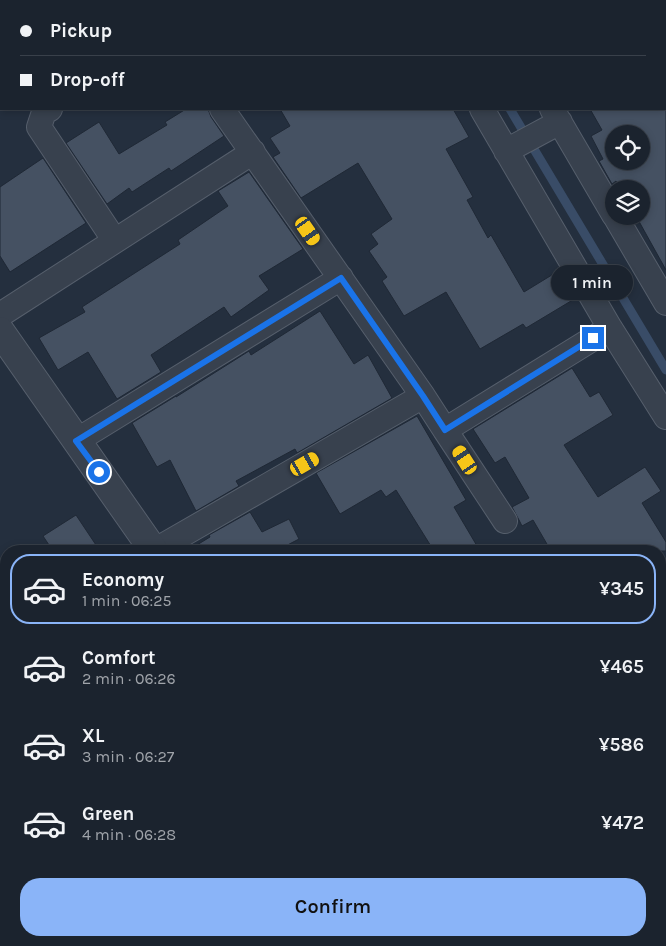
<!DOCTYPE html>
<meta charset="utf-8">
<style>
body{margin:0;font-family:Karla,sans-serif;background:#242b36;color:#f1f3f6;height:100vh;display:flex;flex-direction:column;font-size:19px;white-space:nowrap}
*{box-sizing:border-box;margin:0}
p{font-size:16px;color:#a0a4aa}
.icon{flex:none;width:28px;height:28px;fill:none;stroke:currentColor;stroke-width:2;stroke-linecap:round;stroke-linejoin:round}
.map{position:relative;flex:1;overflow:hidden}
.sheet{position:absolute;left:0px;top:545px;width:666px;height:401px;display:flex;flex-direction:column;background:#1b232e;border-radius:20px 20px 0 0;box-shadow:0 2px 8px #0003,0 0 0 1px #39404a}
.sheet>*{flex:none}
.guide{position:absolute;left:0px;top:0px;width:666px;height:110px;box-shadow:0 2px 8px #0003,0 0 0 1px #39404a;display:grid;align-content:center;height:110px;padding:0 20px;background:#1b232e}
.fabs{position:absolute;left:605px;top:125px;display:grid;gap:10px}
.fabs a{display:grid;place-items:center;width:45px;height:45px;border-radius:50%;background:#1b232e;box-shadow:0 2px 8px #0003,0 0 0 1px #39404a;font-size:25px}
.end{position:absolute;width:22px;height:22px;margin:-11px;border:6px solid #1a73e8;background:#fff;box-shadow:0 0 0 2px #fff}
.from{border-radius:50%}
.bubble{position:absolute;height:35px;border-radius:18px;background:#1b232e;box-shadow:0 2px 8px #0003,0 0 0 1px #39404a;font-size:16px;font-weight:600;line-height:35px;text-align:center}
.car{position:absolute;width:15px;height:30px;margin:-15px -8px;border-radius:6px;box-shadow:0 0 4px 1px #0007;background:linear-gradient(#f5c518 24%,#345 0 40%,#f5c518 0 76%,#345 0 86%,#f5c518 0)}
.guide b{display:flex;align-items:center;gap:18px;height:48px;font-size:19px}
.guide b+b{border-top:1px solid #39404a}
.guide i{width:12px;height:12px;background:#f1f3f6}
ul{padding:9px 0 0;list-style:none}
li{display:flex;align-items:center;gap:15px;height:70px;margin:0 10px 8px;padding:0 10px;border:2px solid transparent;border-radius:20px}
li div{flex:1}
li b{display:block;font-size:19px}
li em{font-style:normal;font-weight:600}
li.on{border-color:#8ab4f8}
li>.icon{width:45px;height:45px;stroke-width:1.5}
.action{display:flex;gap:10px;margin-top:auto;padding:10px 20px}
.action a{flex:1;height:58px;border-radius:20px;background:#8ab4f8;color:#111;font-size:20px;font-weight:600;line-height:58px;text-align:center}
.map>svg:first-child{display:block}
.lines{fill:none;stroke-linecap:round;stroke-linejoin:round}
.stream{stroke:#394c67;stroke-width:9}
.building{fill:#455162;stroke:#1f2835;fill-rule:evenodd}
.minor-casing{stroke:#565f6c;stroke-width:26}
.tertiary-casing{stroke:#565f6c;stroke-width:30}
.minor{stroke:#38414e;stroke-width:24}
.tertiary{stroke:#38414e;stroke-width:28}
.route{stroke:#1a73e8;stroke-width:6}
</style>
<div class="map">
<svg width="666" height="946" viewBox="0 0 666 946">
<rect width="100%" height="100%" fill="#242f3e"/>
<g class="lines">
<path class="stream" d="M 448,0 L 449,1
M 510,109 L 666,370"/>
</g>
<path class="building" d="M 186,109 L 208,109 L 211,117 L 224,136 L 171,171 L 169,168 L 132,192 L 129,188 L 107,204 L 66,143 L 99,122 L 119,154 L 167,125 L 165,122 Z
M 280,109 L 453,109 L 469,137 L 446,149 L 473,197 L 467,200 L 488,238 L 491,235 L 524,292 L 560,270 L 576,298 L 526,328 L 523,324 L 480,349 L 446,292 L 404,316 L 382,281 L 387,277 L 369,251 L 378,244 L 371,234 L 392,219 L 358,163 L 301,198 L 273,157 L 280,153 L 270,138 L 290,126 Z
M 590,109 L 666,109 L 666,270 L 636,216 L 641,216 L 641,189 L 620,189 L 616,181 L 612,184 L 599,161 L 603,159 L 591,136 L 602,130 ZM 614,134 L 641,134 L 641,161 L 614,161 Z
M 43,158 L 86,223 L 10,272 L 0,256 L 0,187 Z
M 249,172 L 303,249 L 259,276 L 269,290 L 231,317 L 224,307 L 151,355 L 161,372 L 117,399 L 88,352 L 58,370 L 39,338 L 85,312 L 82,307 L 180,244 L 178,240 L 228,206 L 218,191 Z
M 320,311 L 354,364 L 368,355 L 392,398 L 297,453 L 295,449 L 236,481 L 239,486 L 196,511 L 170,460 L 157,467 L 132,423 L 176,396 L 176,397 L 249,351 L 251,355 Z
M 572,368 L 590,397 L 599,392 L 613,415 L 564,445 L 598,497 L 645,467 L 661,491 L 642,503 L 666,542 L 666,551 L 551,551 L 533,520 L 522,526 L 519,520 L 512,507 L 529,498 L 505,457 L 495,463 L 473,429 Z
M 417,416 L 466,500 L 454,507 L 480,551 L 434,551 L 396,490 L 386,497 L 381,490 L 340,514 L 316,473 Z
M 250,512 L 262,532 L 289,519 L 299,539 L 276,551 L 187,551 L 210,537 L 209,535 Z
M 76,515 L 100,551 L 53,551 L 43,536 Z"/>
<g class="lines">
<g class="minor-casing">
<path id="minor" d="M 146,0 L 146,1
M 418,0 L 419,1
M 485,0 L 486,1
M 239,1 L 241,0
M 50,109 L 44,112 L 39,127 L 115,241
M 222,109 L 423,396
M 482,109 L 610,328 L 666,417
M 552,109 L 614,215
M 506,151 L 560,122
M 615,216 L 666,303
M 0,315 L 253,152
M 445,430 L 505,521
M 76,441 L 341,278
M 154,551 L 423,396 L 445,430 L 610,328
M 0,709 L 6,705
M 0,890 L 6,899
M 35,940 L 39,946"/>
</g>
<g class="tertiary-casing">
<path id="tertiary" d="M 0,331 L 154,551
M 660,797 L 666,793
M 418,940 L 423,946
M 459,946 L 467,940"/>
</g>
<use href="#minor" class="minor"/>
<use href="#tertiary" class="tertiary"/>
</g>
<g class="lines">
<path class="route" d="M 99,472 L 76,441 L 341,278 L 423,396 L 445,430 L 593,338"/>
</g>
</svg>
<div class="fabs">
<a><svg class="icon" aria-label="locate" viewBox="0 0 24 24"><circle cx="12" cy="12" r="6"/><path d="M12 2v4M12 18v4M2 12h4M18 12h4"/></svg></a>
<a><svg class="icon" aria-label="layers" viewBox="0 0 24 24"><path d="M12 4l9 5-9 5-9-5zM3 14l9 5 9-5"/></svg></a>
</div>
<i class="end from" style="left:99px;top:472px"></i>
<i class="end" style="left:593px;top:338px"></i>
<div class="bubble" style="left:551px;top:265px;width:82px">1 min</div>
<i class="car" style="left:308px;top:231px;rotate:145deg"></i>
<i class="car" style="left:465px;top:460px;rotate:327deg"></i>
<i class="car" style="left:305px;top:464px;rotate:60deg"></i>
<div class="guide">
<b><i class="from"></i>Pickup</b>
<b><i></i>Drop-off</b>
</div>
<section class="sheet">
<ul>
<li class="on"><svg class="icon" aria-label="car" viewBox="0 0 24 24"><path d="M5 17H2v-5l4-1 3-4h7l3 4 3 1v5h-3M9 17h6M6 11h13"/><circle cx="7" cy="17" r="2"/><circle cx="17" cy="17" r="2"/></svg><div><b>Economy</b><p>1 min · 06:25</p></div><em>¥345</em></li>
<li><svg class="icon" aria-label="car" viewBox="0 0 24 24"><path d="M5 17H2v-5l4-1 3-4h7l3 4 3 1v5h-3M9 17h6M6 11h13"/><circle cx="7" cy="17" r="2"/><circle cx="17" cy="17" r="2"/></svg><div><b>Comfort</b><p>2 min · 06:26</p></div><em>¥465</em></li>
<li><svg class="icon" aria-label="car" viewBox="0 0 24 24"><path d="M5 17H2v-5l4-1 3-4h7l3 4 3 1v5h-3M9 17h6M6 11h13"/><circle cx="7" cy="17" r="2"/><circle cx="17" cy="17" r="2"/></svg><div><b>XL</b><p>3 min · 06:27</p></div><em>¥586</em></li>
<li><svg class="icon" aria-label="car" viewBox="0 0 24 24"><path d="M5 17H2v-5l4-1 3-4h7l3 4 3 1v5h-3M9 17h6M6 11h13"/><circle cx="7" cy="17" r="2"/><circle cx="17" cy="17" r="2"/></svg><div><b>Green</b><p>4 min · 06:28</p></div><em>¥472</em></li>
</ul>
<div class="action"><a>Confirm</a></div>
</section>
</div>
